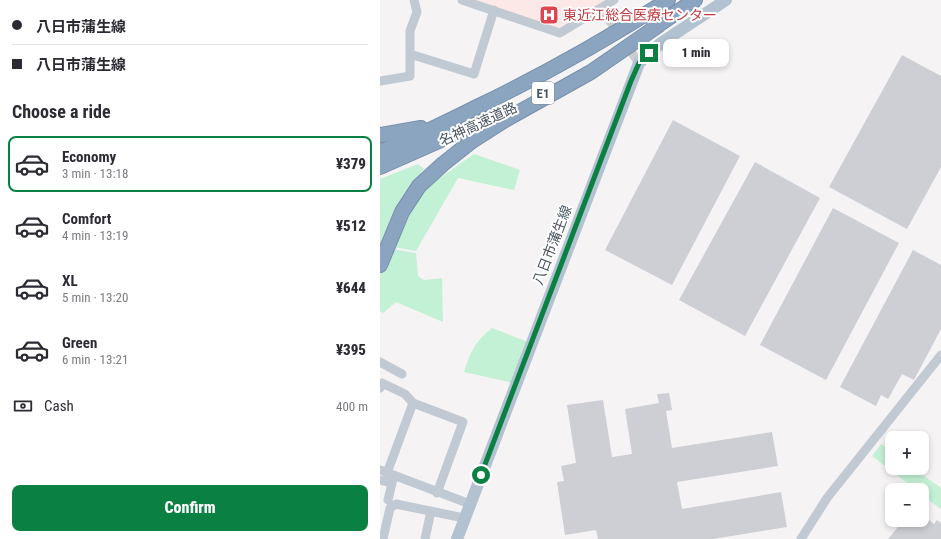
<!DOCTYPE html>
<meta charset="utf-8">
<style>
body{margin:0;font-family:"Roboto Condensed","Noto Sans JP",sans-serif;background:#f2f2f3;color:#2b2b33;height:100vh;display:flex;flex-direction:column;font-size:15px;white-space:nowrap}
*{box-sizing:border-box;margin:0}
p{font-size:13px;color:#7c7c81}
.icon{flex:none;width:22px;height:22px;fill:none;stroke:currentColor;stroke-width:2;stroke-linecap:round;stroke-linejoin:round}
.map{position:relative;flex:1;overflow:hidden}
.sheet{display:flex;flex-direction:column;background:#fff;width:380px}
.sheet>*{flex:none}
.hud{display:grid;align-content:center;height:88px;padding:0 12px;background:#fff}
.buttons{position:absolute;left:505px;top:431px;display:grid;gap:8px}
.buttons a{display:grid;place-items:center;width:44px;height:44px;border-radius:8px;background:#fff;box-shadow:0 2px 6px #0003;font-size:20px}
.end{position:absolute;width:18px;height:18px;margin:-9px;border:5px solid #0b8043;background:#fff;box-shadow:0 0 0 2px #fff}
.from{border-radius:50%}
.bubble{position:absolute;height:28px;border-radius:8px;background:#fff;box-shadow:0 2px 6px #0003;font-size:13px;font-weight:800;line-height:28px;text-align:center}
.hud b{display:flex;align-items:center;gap:14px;height:38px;font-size:15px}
.hud b+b{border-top:1px solid #e1e1e2}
.hud i{width:10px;height:10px;background:#2b2b33}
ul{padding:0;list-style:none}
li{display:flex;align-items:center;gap:12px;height:56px;margin:0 8px 6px;padding:0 4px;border:2px solid transparent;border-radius:8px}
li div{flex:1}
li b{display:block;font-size:15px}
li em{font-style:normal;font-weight:800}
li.current{border-color:#0b8043}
li>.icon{width:36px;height:36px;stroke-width:1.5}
h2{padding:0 12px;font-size:18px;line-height:48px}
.pay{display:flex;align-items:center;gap:10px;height:44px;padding:0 12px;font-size:15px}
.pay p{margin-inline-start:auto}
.button{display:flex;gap:8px;margin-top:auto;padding:8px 12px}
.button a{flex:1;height:46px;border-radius:8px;background:#0b8043;color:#fff;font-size:16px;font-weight:800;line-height:46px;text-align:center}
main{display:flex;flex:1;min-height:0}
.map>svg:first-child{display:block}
.medical{fill:#fce8e6}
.green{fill:#c3f1d5}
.building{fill:#cdcfd5}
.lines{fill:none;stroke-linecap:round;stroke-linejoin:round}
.minor-tunnel{stroke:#caccce;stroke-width:9;stroke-dasharray:9 4.5;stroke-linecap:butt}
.highway-casing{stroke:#7690ad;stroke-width:16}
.minor{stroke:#c1cad2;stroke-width:9}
.major{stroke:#b3c2d1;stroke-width:12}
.highway{stroke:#8ba5c1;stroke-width:14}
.route{stroke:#0b8043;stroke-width:5}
.labels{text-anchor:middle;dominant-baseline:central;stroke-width:4;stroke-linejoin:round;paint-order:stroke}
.shield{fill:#fff;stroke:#808990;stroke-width:1}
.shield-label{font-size:13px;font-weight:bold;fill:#4a5661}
.health-label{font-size:14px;fill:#be3a42;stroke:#fff;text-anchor:start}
.street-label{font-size:14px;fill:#4a5661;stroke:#fff}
</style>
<main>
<section class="sheet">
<div class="hud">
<b><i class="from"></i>八日市蒲生線</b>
<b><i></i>八日市蒲生線</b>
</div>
<h2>Choose a ride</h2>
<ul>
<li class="current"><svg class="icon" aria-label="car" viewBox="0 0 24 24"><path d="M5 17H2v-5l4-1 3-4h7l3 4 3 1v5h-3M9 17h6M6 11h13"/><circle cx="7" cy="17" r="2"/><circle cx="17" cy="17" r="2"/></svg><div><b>Economy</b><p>3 min · 13:18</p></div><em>¥379</em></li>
<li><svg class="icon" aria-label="car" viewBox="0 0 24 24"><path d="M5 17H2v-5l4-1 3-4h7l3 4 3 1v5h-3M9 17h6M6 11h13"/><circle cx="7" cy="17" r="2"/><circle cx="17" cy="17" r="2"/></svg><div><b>Comfort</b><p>4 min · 13:19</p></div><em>¥512</em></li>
<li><svg class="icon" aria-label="car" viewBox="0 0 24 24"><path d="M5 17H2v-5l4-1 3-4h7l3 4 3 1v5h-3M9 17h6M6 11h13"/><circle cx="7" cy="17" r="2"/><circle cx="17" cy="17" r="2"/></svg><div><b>XL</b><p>5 min · 13:20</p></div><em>¥644</em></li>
<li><svg class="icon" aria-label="car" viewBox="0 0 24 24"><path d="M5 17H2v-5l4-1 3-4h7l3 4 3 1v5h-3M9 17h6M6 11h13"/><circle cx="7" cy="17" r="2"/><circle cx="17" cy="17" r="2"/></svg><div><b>Green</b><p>6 min · 13:21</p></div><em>¥395</em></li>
</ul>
<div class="pay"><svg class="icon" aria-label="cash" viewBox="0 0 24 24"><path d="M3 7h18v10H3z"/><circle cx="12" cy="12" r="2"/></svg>Cash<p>400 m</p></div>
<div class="button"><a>Confirm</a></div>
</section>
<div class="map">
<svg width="561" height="539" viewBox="0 0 561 539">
<rect width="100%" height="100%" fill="#f5f3f3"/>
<path class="medical" d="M 97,0 L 226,0 L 176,29 Z"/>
<path class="green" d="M 94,154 L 140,170 L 134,190 L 78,178 L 36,251 L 14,247 L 28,213 L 43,190 Z
M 38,164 L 44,169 L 25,195 L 0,252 L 0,179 Z
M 12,249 L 36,253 L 38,276 L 44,280 L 62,278 L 63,322 L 16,302 L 3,313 L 0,311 L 0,274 Z
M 112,328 L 148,342 L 133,383 L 84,372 C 91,351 94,343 112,328 Z
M 501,444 L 512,452 L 512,468 L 533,468 L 561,488 L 561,509 L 542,495 L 542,490 L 536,490 L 492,456 Z"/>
<path class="building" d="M 522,55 L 561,76 L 561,167 L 527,229 L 449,187 Z
M 293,120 L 360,156 L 292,285 L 225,250 Z
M 375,162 L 440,198 L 365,336 L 299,300 Z
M 453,208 L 519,243 L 446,380 L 380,345 Z
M 533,250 L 561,265 L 561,329 L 534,380 L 522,374 L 508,399 L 501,395 L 496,406 L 460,387 Z
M 289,393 L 292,410 L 286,411 L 292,448 L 392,432 L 398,466 L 297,482 L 302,509 L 401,492 L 407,527 L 333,539 L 218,539 L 216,530 L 185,535 L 177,482 L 184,481 L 181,466 L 196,463 L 187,405 L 223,400 L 232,457 L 252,454 L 245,409 L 279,403 L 277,394 Z
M 542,514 L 554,524 L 557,520 L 561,523 L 561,539 L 508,539 L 524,520 L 542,520 Z"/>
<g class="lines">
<path class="minor-tunnel" d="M 221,8 L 259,63"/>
<g class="highway-casing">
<path id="highway" d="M 272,29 L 315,0
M 0,135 L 41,128
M 0,152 C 33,139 65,123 97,107 C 163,75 226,40 288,0
M 0,167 L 120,114
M 0,265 L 22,212 L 39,186 L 63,164 L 92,141 L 125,120 L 211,72 L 279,25"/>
</g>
<path class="minor" d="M 82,0 L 180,33 L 234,0
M 30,54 L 94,74 L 114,10
M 0,81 L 30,76 L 30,31 L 37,12 L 34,0
M 0,362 L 22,374
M 0,388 L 2,383 L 25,394 L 33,403
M 0,470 L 90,504
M 7,473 L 33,403 L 83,422 L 57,493
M 0,480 L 12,483
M 8,500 L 14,475
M 3,539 L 10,508 L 16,504 L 84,518
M 45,539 L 51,511
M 421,539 L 447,498 L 561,355"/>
<path class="major" d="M 77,539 L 259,63 L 281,43 L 346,0"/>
<use href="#highway" class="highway"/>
</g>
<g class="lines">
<path class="route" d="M 101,475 L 251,81 L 259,63 L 269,53"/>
</g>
<defs>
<g id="hospital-square" transform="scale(1)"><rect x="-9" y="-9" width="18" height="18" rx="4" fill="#e0444e" stroke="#fff"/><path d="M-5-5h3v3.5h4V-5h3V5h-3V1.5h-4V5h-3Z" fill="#fff"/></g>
</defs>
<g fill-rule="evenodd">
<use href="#hospital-square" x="169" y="15"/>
</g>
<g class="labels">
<rect class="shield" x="152" y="82" width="22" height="22" rx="3"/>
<g class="shield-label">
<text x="163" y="93">E1</text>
</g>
<g class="health-label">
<text x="183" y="15">東近江総合医療センター</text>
</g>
<g class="street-label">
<text transform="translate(98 124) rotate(-25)">名神高速道路</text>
<text transform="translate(172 245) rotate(-69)">八日市蒲生線</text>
</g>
</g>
</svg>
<div class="buttons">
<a>+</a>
<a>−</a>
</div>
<i class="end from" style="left:101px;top:475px"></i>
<i class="end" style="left:269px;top:53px"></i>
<div class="bubble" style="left:283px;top:39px;width:66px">1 min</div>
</div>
</main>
